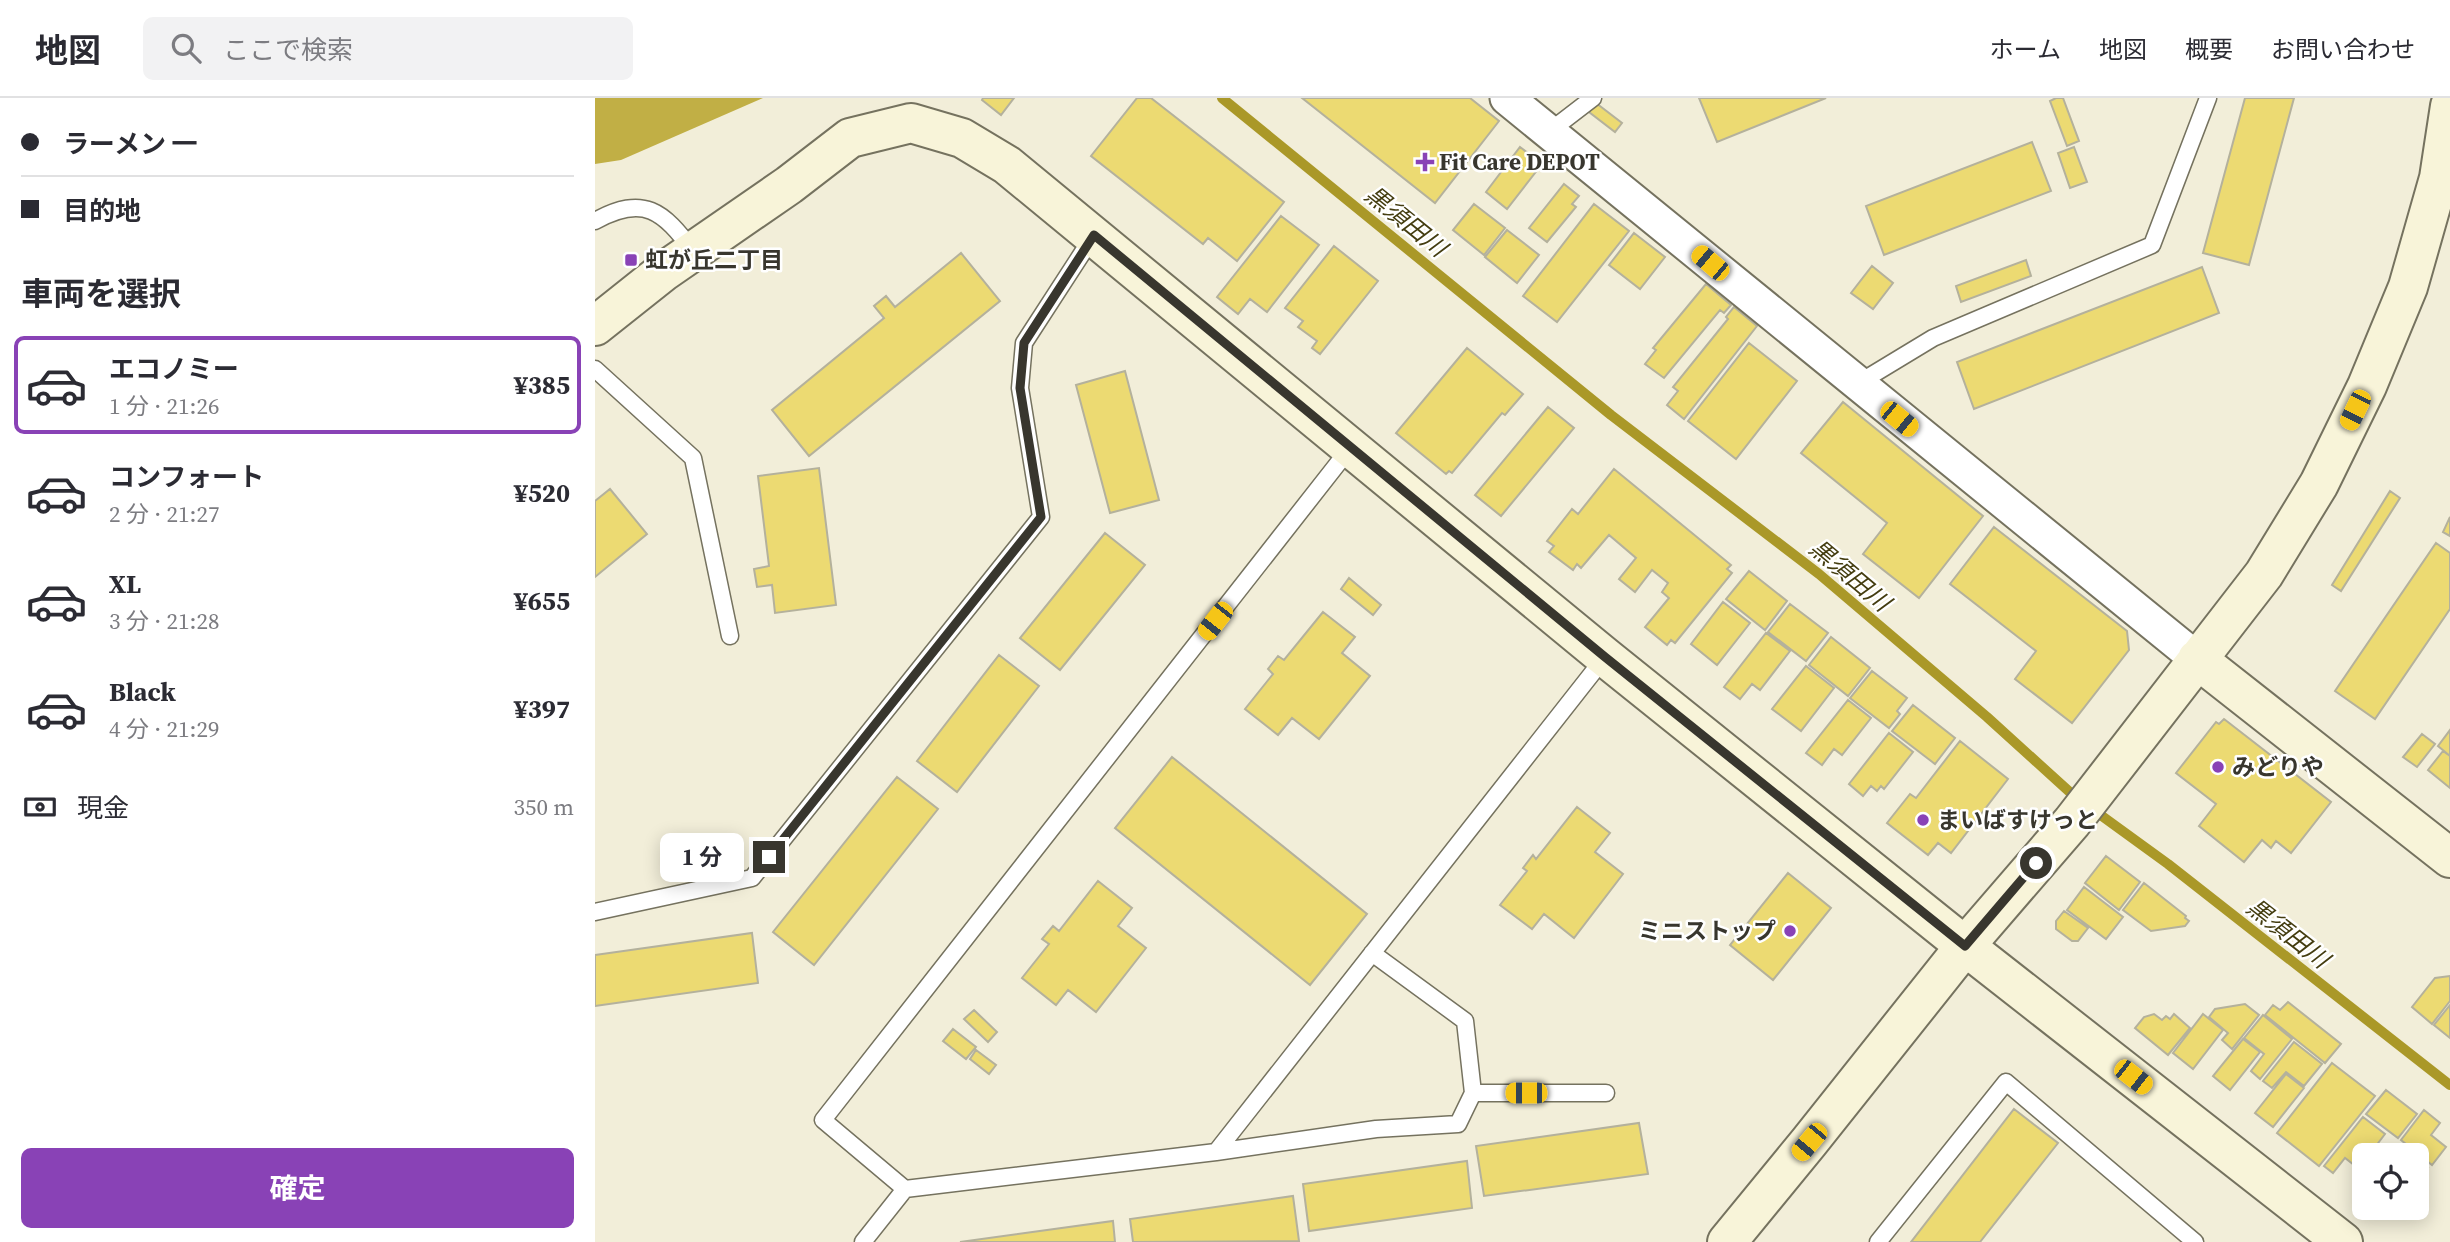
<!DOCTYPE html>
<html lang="ja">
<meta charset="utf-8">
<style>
body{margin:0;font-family:"Source Serif 4","Noto Sans JP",serif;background:#f2f2f3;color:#2b2b33;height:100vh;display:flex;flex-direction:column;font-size:26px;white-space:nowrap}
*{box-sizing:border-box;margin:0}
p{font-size:23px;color:#7c7c81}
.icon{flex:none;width:38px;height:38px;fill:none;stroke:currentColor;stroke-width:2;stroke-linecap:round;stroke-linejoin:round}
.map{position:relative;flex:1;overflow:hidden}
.drawer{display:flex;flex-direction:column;background:#fff;width:595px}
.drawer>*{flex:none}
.hud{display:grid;align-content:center;height:154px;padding:0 21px;background:#fff}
.tools{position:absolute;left:1757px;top:1045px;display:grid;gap:14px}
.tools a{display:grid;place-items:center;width:77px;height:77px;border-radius:10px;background:#fff;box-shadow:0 4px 18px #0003;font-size:35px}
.end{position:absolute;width:32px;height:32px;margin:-16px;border:9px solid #38362e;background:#fff;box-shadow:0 0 0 4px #fff}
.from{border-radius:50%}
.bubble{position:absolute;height:49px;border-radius:10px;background:#fff;box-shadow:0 4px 18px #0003;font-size:23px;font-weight:700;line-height:49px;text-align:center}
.car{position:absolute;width:21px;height:42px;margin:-21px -10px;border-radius:9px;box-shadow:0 0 5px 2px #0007;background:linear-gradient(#f5c518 24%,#345 0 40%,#f5c518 0 76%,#345 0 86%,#f5c518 0)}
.hud b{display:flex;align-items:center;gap:24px;height:66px;font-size:26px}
.hud b+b{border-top:2px solid #e1e1e2}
.hud i{width:18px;height:18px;background:#2b2b33}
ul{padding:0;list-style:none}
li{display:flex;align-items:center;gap:21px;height:98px;margin:0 14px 10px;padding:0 7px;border:4px solid transparent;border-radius:10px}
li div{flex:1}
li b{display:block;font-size:26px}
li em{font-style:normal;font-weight:700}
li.active{border-color:#8942b6}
li>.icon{width:63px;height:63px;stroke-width:1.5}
h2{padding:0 21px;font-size:32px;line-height:84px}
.pay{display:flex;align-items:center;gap:18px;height:77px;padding:0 21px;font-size:26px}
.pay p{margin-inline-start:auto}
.action{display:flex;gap:14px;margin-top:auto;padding:14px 21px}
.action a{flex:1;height:80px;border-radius:10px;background:#8942b6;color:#fff;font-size:28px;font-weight:700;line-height:80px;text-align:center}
header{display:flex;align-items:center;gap:42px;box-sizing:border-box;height:98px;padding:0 35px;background:#fff;border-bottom:2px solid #e1e1e2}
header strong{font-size:33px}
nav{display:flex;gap:38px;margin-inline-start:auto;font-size:24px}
.search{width:490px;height:63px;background:#f2f2f3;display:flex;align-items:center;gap:18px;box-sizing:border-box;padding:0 24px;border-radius:10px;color:#7c7c81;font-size:26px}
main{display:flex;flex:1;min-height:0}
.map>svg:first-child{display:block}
.forest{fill:#c1af45}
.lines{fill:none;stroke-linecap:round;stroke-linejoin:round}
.stream{stroke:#aa9828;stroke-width:10}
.building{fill:#ecda72;stroke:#b4b19c;stroke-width:2}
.lane-casing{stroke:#75725f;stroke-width:19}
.street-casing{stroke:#75725f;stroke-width:37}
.secondary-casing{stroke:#75725f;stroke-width:42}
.lane{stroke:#fff;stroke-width:16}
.street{stroke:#fff;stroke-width:33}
.secondary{stroke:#f8f4d9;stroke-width:38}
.route{stroke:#38362e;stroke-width:9}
.poi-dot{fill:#8942b6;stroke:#fff;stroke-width:2.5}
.labels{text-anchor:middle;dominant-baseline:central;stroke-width:5;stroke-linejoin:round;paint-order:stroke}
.poi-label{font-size:23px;font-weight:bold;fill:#38362e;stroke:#fff;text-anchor:start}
.water-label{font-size:24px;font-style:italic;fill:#443d10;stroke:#fff}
</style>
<header>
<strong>地図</strong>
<div class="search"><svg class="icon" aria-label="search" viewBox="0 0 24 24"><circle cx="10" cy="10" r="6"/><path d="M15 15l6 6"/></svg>ここで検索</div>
<nav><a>ホーム</a><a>地図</a><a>概要</a><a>お問い合わせ</a></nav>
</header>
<main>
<section class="drawer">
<div class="hud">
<b><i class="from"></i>ラーメン 一</b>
<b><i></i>目的地</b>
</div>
<h2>車両を選択</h2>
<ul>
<li class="active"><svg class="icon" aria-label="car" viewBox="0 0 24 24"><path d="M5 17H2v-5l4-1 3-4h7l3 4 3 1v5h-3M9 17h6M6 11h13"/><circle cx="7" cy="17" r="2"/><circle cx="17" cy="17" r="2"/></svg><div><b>エコノミー</b><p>1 分 · 21:26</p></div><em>¥385</em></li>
<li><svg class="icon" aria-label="car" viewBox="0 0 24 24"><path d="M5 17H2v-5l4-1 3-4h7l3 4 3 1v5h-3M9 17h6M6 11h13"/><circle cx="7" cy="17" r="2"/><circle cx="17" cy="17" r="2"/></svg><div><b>コンフォート</b><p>2 分 · 21:27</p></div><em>¥520</em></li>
<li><svg class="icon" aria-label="car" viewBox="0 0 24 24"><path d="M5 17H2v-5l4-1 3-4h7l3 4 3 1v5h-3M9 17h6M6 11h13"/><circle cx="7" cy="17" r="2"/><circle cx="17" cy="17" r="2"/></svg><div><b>XL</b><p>3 分 · 21:28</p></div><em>¥655</em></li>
<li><svg class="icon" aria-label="car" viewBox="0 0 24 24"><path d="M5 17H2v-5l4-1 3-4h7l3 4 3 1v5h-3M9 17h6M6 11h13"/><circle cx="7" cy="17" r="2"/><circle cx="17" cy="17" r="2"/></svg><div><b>Black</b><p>4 分 · 21:29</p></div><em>¥397</em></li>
</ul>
<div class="pay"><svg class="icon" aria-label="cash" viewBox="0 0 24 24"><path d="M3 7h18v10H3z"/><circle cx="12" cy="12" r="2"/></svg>現金<p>350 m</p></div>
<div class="action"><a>確定</a></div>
</section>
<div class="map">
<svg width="1855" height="1144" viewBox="0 0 1855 1144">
<rect width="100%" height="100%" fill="#f2eed9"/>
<path class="forest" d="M 0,0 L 168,0 L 26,62 L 0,66 Z"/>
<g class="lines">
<path class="stream" d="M 627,0 L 1016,317 L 1224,476 L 1392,619 L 1478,697 L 1573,766 L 1855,987"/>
</g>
<path class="building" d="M 388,0 L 419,0 L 406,17 L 387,2 Z
M 542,0 L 556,0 L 689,104 L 642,163 L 613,140 L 608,146 L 496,58 Z
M 707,0 L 875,0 L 904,23 L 840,105 Z
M 1104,0 L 1231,0 L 1122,44 Z
M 1461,0 L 1468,0 L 1484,43 L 1472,48 L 1455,3 Z
M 1650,0 L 1699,0 L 1654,167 L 1608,155 Z
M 1001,5 L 1027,25 L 1020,34 L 994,14 Z
M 1437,44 L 1456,93 L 1289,157 L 1271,108 Z
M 925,49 L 947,66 L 912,111 L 891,94 Z
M 1479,49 L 1492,84 L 1475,90 L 1463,55 Z
M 969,86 L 984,98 L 977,106 L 981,109 L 952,144 L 934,130 Z
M 879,106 L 910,130 L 889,157 L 858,132 Z
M 999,106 L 1034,133 L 962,224 L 928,198 Z
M 686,118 L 724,147 L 672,214 L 655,201 L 643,216 L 622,199 Z
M 912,132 L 944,157 L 922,185 L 890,159 Z
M 1039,135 L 1070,159 L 1045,191 L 1014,167 Z
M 739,148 L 783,183 L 725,256 L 717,250 L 722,243 L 703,229 L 708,223 L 690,210 Z
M 366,155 L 405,203 L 214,358 L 177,312 L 289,220 L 279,208 L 291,198 L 300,209 Z
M 1431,162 L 1436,178 L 1366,204 L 1361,188 Z
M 1277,168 L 1298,185 L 1278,211 L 1256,195 Z
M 1607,169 L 1624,215 L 1379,311 L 1362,264 Z
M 1111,186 L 1136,207 L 1129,215 L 1125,212 L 1069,280 L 1050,266 L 1061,252 L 1058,250 Z
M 1139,209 L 1162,228 L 1089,321 L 1072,307 L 1083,293 L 1078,289 L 1133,221 L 1131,219 Z
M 1154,245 L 1202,283 L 1141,361 L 1093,323 Z
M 872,250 L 928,296 L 910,317 L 907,315 L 857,375 L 854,373 L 851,376 L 801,335 Z
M 530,273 L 564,402 L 515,415 L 481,287 Z
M 1248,304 L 1388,418 L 1324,500 L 1268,456 L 1292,425 L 1206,355 Z
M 953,309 L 979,330 L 906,418 L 880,397 Z
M 224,370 L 241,507 L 180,515 L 177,487 L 162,489 L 159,471 L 174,468 L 163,378 Z
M 1019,371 L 1136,467 L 1132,471 L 1137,475 L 1080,545 L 1076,542 L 1072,547 L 1050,529 L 1074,500 L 1067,494 L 1073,485 L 1057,472 L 1040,494 L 1024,481 L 1041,460 L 1014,437 L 986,470 L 982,466 L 978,472 L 954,454 L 959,448 L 952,443 L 977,411 L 983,416 Z
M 15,391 L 52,436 L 0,479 L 0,403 Z
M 1795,393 L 1805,400 L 1746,493 L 1737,487 Z
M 1855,419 L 1855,438 L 1848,434 Z
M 1399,429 L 1532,533 L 1534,552 L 1477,625 L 1420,581 L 1441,553 L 1355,486 Z
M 510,435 L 550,467 L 465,572 L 425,540 Z
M 1841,445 L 1855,455 L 1855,511 L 1780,621 L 1740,593 Z
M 1154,473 L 1192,503 L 1170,532 L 1131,501 Z
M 754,480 L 786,507 L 778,517 L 746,491 Z
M 1128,504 L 1155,525 L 1122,567 L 1096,546 Z
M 1195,506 L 1233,535 L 1211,563 L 1173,534 Z
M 728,514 L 760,539 L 747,555 L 775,578 L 724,641 L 697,620 L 683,637 L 650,611 L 678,576 L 673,571 L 683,558 L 689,562 Z
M 1171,535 L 1195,553 L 1165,592 L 1157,586 L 1145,601 L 1129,589 Z
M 1236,539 L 1275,570 L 1253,598 L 1214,567 Z
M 404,557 L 444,588 L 362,694 L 322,663 Z
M 1211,568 L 1239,590 L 1206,633 L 1177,611 Z
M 1277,573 L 1312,600 L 1302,613 L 1305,616 L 1294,630 L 1255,600 Z
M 1253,602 L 1276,620 L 1247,657 L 1239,651 L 1227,667 L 1211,655 Z
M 1318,607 L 1360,640 L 1340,666 L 1297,633 Z
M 1629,621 L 1736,704 L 1696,755 L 1681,743 L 1676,750 L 1667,742 L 1649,764 L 1604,728 L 1621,706 L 1581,675 L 1621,624 L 1624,626 Z
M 1855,632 L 1855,658 L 1843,648 Z
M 1294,635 L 1318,654 L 1289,691 L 1286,688 L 1282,693 L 1276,688 L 1268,698 L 1254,686 Z
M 1827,636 L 1840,646 L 1822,669 L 1808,659 Z
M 1365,643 L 1413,681 L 1356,755 L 1343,745 L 1333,757 L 1292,725 L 1315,696 L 1321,700 Z
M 1848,653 L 1855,658 L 1855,690 L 1833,672 Z
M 577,659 L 772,816 L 715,887 L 520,730 Z
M 302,679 L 343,711 L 219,867 L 178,834 Z
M 982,709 L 1015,735 L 1000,754 L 1028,776 L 979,840 L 949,816 L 937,831 L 905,807 L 932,773 L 928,770 L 938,757 L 941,761 Z
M 1511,758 L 1545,784 L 1524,812 L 1490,785 Z
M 1193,775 L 1236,810 L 1178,882 L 1135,847 Z
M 503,783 L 537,810 L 523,828 L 551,850 L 501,914 L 473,892 L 461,907 L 427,880 L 454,846 L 447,841 L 458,828 L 464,833 Z
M 1549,785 L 1591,818 L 1590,820 L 1594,823 L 1590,828 L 1556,833 L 1528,812 Z
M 1489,789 L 1528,819 L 1511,841 L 1472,812 Z
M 1469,813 L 1493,830 L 1483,843 L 1477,843 L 1461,831 L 1461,823 Z
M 157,835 L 163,885 L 0,908 L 0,857 Z
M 1855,878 L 1855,903 L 1837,926 L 1817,909 L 1840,880 Z
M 1693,904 L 1746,946 L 1730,965 L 1670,917 L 1678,907 L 1685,912 Z
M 1650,906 L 1664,917 L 1637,951 L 1627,942 L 1633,935 L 1614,919 L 1620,911 Z
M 1855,907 L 1855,940 L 1839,927 Z
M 379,912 L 402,934 L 393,944 L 369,921 Z
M 1559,916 L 1567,922 L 1571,918 L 1575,921 L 1579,916 L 1595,930 L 1573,957 L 1540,930 L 1549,919 Z
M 1608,916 L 1628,932 L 1598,971 L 1578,955 Z
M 1668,917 L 1697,941 L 1665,981 L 1656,973 L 1669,956 L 1649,940 Z
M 358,931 L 381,949 L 371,961 L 348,943 Z
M 1648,941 L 1665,954 L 1635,992 L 1618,978 Z
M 1699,944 L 1727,966 L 1709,988 L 1691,974 L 1677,990 L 1668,983 Z
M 381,952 L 401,967 L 394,976 L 375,961 Z
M 1737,965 L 1780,998 L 1724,1068 L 1682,1035 Z
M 1691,976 L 1709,990 L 1678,1029 L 1660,1015 Z
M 1791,992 L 1822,1016 L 1803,1040 L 1771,1016 Z
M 1419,1011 L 1463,1045 L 1385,1144 L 1316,1144 Z
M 1829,1012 L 1845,1025 L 1836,1037 L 1851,1049 L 1837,1067 L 1806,1042 Z
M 1768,1019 L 1790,1036 L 1774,1057 L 1769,1057 L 1769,1062 L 1763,1070 L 1750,1060 L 1738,1075 L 1729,1068 Z
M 1044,1025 L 1053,1076 L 889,1098 L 881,1048 Z
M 1822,1061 L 1833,1070 L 1822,1084 Z
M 872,1063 L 877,1110 L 714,1133 L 708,1086 Z
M 698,1098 L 704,1143 L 538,1144 L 535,1121 Z
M 518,1123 L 520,1144 L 365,1144 Z"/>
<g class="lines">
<g class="lane-casing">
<path id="lane" d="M 955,33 L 998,0
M 0,123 C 49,96 68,113 98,153
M 0,271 L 98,360 L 135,538
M 1262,286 L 1338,240 L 1557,147 L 1613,0
M 0,814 L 157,780 L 446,419 L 425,290 L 429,245 L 499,137
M 878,995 L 1011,995
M 621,1054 L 1010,559
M 310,1091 L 228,1022 L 755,350
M 268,1144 L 310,1091 L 621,1054 L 781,1031 L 863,1026 L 878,995 L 870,923 L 777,855
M 1283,1144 L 1411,984 L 1600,1144"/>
</g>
<g class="street-casing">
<path id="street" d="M 912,0 L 1602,561"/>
</g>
<g class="secondary-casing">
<path id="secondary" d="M 0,228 L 68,174 L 194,87 L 255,40 L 316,25 L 367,40 L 412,67 L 1010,559 L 1370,848 L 1748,1144
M 1602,561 L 1855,760
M 1132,1144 L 1214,1044 L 1370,848 L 1477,724 L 1669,476 L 1724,386 L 1772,288 L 1813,189 L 1844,80 L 1855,8"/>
</g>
<use href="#lane" class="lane"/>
<use href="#street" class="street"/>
<use href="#secondary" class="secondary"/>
</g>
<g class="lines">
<path class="route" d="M 174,759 L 446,419 L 425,290 L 429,245 L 499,137 L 1010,559 L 1370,848 L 1441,765"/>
</g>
<g class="poi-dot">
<path d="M826.5 53.5h7v7h7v7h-7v7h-7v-7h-7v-7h7z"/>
<rect x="29" y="155" width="14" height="14" rx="3.5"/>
<circle cx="1623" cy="669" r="7"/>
<circle cx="1328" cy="722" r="7"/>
<circle cx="1195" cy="833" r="7"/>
</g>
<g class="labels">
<g class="poi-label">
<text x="844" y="64">Fit Care DEPOT</text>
<text x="50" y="162">虹が丘二丁目</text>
<text x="1637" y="669">みどりや</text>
<text x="1342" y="722">まいばすけっと</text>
<text x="1181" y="833" text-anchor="end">ミニストップ</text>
</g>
<g class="water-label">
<text transform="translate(811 123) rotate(39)">黒須田川</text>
<text transform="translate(1255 477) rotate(40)">黒須田川</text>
<text transform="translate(1693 835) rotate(38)">黒須田川</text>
</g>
</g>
</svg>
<div class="tools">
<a><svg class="icon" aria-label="locate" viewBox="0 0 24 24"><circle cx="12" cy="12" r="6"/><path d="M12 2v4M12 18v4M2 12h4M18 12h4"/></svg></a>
</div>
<i class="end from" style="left:1441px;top:765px"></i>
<i class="end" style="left:174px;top:759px"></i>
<div class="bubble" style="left:65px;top:735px;width:84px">1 分</div>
<i class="car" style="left:1115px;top:165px;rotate:310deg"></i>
<i class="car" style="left:1760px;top:312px;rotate:206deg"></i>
<i class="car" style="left:1304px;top:321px;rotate:129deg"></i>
<i class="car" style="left:620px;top:523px;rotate:218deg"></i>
<i class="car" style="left:1538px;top:979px;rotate:128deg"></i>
<i class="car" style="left:931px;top:995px;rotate:270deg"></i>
<i class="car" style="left:1214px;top:1044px;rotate:220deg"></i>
</div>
</main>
